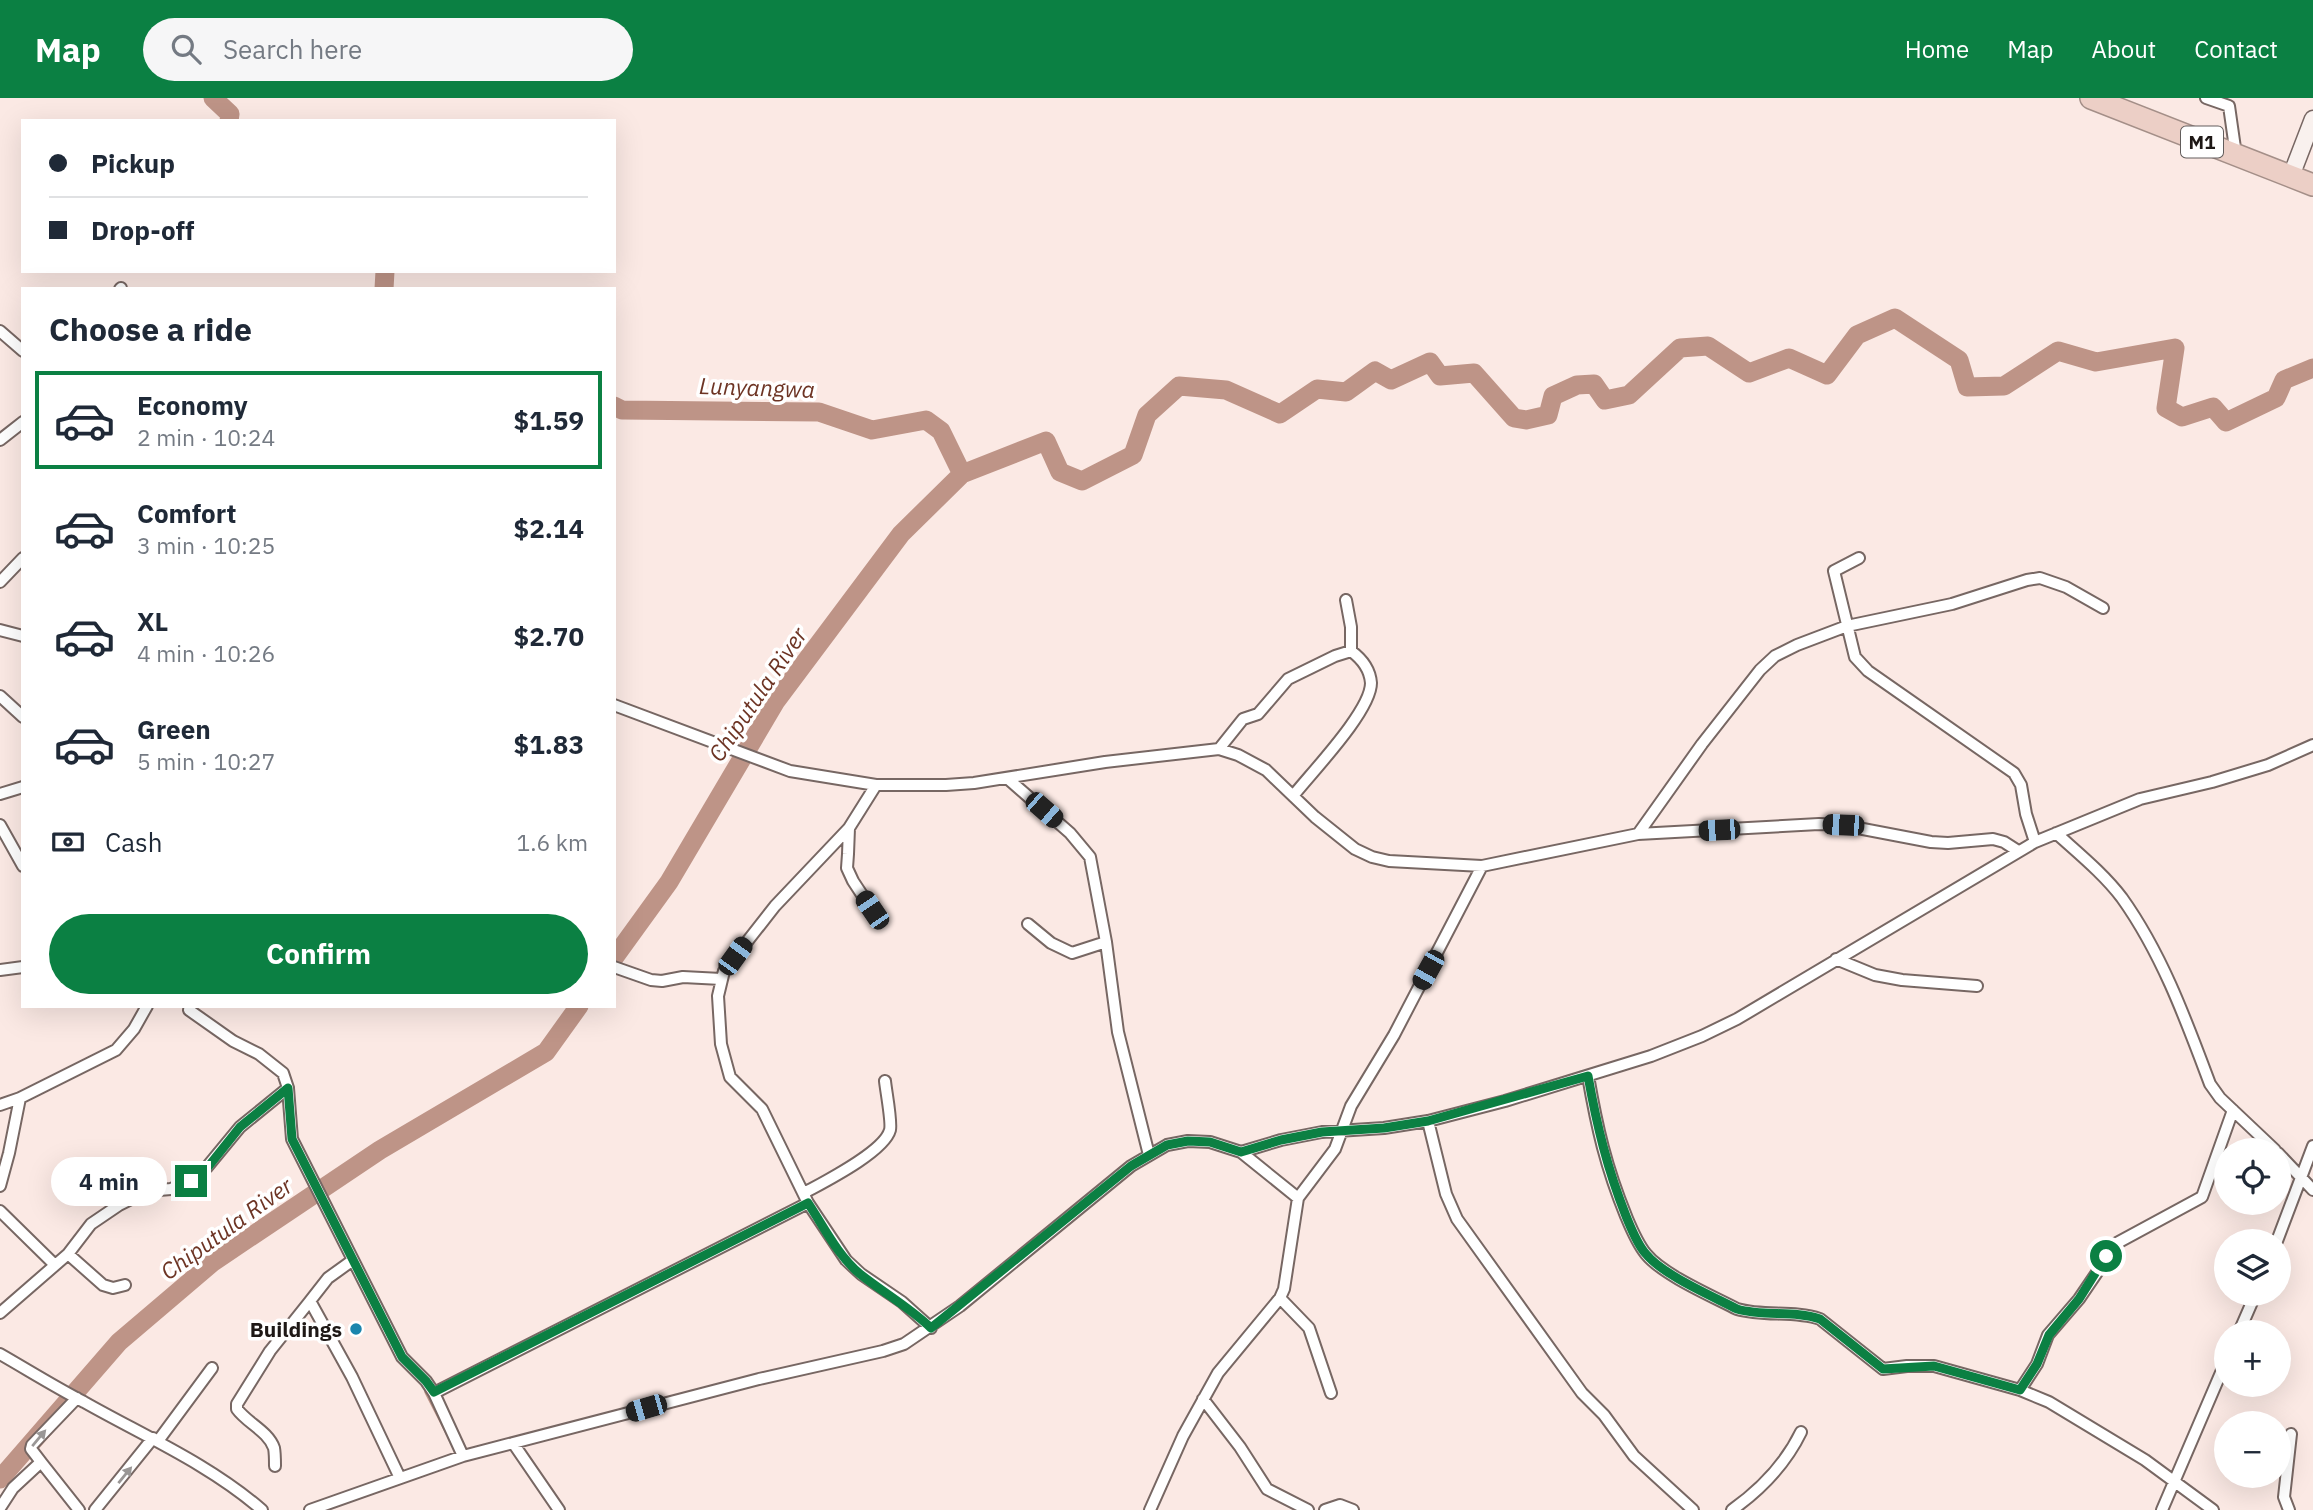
<!DOCTYPE html>
<meta charset="utf-8">
<style>
body{margin:0;font-family:"IBM Plex Sans",sans-serif;background:#f6f6f7;color:#1f2937;height:100vh;display:flex;flex-direction:column;font-size:26px;white-space:nowrap}
*{box-sizing:border-box;margin:0}
p{font-size:23px;color:#747a83}
.icon{flex:none;width:38px;height:38px;fill:none;stroke:currentColor;stroke-width:2;stroke-linecap:round;stroke-linejoin:round}
.map{position:relative;flex:1;overflow:hidden}
.drawer{position:absolute;left:21px;top:189px;width:595px;height:721px;display:flex;flex-direction:column;background:#fff;border-radius:0px;box-shadow:0 7px 28px #0002}
.drawer>*{flex:none}
.hud{position:absolute;left:21px;top:21px;width:595px;height:154px;border-radius:0px;box-shadow:0 7px 28px #0002;display:grid;align-content:center;height:154px;padding:0 28px;background:#fff}
.buttons{position:absolute;left:2214px;top:1040px;display:grid;gap:14px}
.buttons a{display:grid;place-items:center;width:77px;height:77px;border-radius:50%;background:#fff;box-shadow:0 7px 28px #0002;font-size:35px}
.end{position:absolute;width:32px;height:32px;margin:-16px;border:9px solid #0b8043;background:#fff;box-shadow:0 0 0 4px #fff}
.from{border-radius:50%}
.bubble{position:absolute;height:49px;border-radius:24px;background:#fff;box-shadow:0 7px 28px #0002;font-size:23px;font-weight:800;line-height:49px;text-align:center}
.car{position:absolute;width:21px;height:42px;margin:-21px -10px;border-radius:9px;box-shadow:0 0 5px 2px #0007;background:linear-gradient(#222 24%,#8ab4d8 0 40%,#222 0 76%,#8ab4d8 0 86%,#222 0)}
.hud b{display:flex;align-items:center;gap:24px;height:66px;font-size:26px}
.hud b+b{border-top:2px solid #e0e1e3}
.hud i{width:18px;height:18px;background:#1f2937}
ul{padding:0;list-style:none}
li{display:flex;align-items:center;gap:21px;height:98px;margin:0 14px 10px;padding:0 14px;border:4px solid transparent;border-radius:0px}
li div{flex:1}
li b{display:block;font-size:26px}
li em{font-style:normal;font-weight:800}
li.selected{border-color:#0b8043}
li>.icon{width:63px;height:63px;stroke-width:1.5}
h2{padding:0 28px;font-size:32px;line-height:84px}
.pay{display:flex;align-items:center;gap:18px;height:77px;padding:0 28px;font-size:26px}
.pay p{margin-inline-start:auto}
.primary-button{display:flex;gap:14px;margin-top:auto;padding:14px 28px}
.primary-button a{flex:1;height:80px;border-radius:42px;background:#0b8043;color:#fff;font-size:28px;font-weight:800;line-height:80px;text-align:center}
header{display:flex;align-items:center;gap:42px;box-sizing:border-box;height:98px;padding:0 35px;background:#0b8043;color:#fff}
header strong{font-size:33px}
nav{display:flex;gap:38px;margin-inline-start:auto;font-size:24px}
.search{width:490px;height:63px;background:#f6f6f7;display:flex;align-items:center;gap:18px;box-sizing:border-box;padding:0 24px;border-radius:38px;color:#747a83;font-size:26px}
.map>svg:first-child{display:block}
.lines{fill:none;stroke-linecap:round;stroke-linejoin:round}
.stream{stroke:#be9487;stroke-width:3.5}
.river{stroke:#be9487;stroke-width:19}
.street-casing{stroke:#776763;stroke-width:14}
.secondary-casing{stroke:#776763;stroke-width:19}
.highway-casing{stroke:#a48f88;stroke-width:24}
.street{stroke:#fff;stroke-width:10}
.secondary{stroke:#f9f1ee;stroke-width:16}
.highway{stroke:#eccfc6;stroke-width:21}
.oneway{fill:#9a9796}
.route{stroke:#0b8043;stroke-width:9}
.poi-dot{fill:#1a85ad;stroke:#fff;stroke-width:2.5}
.labels{text-anchor:middle;dominant-baseline:central;stroke-width:7;stroke-linejoin:round;paint-order:stroke}
.shield{fill:#fff;stroke:#625d5c;stroke-width:2}
.shield-label{font-size:19px;font-weight:bold;fill:#1e1816}
.poi-label{font-size:21px;font-weight:bold;fill:#1e1816;stroke:#fff;text-anchor:end}
.water-label{font-size:23px;font-style:italic;fill:#6d3424;stroke:#fff}
</style>
<header>
<strong>Map</strong>
<div class="search"><svg class="icon" aria-label="search" viewBox="0 0 24 24"><circle cx="10" cy="10" r="6"/><path d="M15 15l6 6"/></svg>Search here</div>
<nav><a>Home</a><a>Map</a><a>About</a><a>Contact</a></nav>
</header>
<div class="map">
<svg width="2313" height="1412" viewBox="0 0 2313 1412">
<rect width="100%" height="100%" fill="#fbe9e4"/>
<g class="lines">
<path class="stream" d="M 426,1294 L 448,1337"/>
<path class="river" d="M 213,0 L 230,16 L 229,23
M 384,191 L 385,173
M 614,308 L 622,312 L 819,314 L 872,332 L 926,322 L 941,333 L 962,376 L 1046,343 L 1060,374 L 1082,383 L 1133,357 L 1147,317 L 1179,288 L 1226,292 L 1280,316 L 1317,291 L 1346,294 L 1375,273 L 1391,282 L 1430,264 L 1440,278 L 1474,275 L 1514,320 L 1526,322 L 1548,317 L 1553,298 L 1577,287 L 1594,286 L 1605,302 L 1629,297 L 1680,250 L 1708,248 L 1749,275 L 1789,260 L 1827,277 L 1857,237 L 1895,220 L 1959,262 L 1967,289 L 2004,288 L 2058,253 L 2096,264 L 2175,250 L 2166,310 L 2182,319 L 2213,309 L 2226,324 L 2276,300 L 2284,282 L 2313,270
M 614,860 L 669,784 L 776,603 L 901,436 L 962,376
M 0,1381 L 119,1244 L 213,1164 L 380,1052 L 546,954 L 579,908"/>
<g class="street-casing">
<path id="street" d="M 2206,0 L 2229,8 L 2236,57
M 120,191 L 121,190
M 0,233 L 23,253
M 0,342 L 23,324
M 1859,460 L 1834,473 L 1855,559 L 1868,573 L 2014,675 L 2021,687 L 2026,716 L 2035,744
M 0,484 L 23,460
M 1346,502 L 1351,529 L 1351,553
M 0,532 L 23,538
M 0,598 L 23,619
M 614,607 L 790,673 L 876,687 L 946,687 L 974,685 L 1105,664 L 1219,651 L 1238,657 L 1266,672 L 1315,719 L 1355,751 L 1372,759 L 1389,763 L 1482,768 L 1638,736 L 1819,726 L 1842,727 L 1931,744 L 1948,745 L 1993,741 L 2004,744 L 2018,753
M 1219,651 L 1243,621 L 1258,616 L 1288,581 L 1335,558 L 1351,553 C 1362,561 1370,572 1371,585 C 1371,613 1312,674 1293,698
M 1007,680 L 1070,735 L 1090,759 L 1106,844 L 1118,934 L 1149,1057
M 0,696 L 23,689
M 0,727 L 23,768
M 849,730 L 775,808 L 724,873 L 718,898 L 721,946 L 730,979 L 762,1011 L 808,1105 L 846,1162 L 861,1176 L 902,1204 L 931,1230
M 2056,735 C 2078,755 2104,776 2122,800 C 2162,856 2186,922 2210,986 L 2220,1000 L 2275,1052
M 1638,736 L 1702,646 L 1760,572 L 1775,558 L 1797,547 L 1847,528 L 1952,506 L 2027,482 L 2040,480 L 2066,489 L 2103,510
M 872,812 L 853,783 L 847,770 L 848,756 L 849,730 L 876,687
M 1028,826 L 1051,845 L 1072,855 L 1106,844
M 1836,861 L 1875,877 L 1902,882 L 1977,888
M 614,869 L 651,882 L 662,883 L 683,879 L 721,881
M 0,872 L 23,869
M 189,912 L 233,943 L 259,956 L 283,975 L 288,990 L 292,1041 L 402,1259 L 426,1283 L 434,1295 L 463,1358
M 1588,978 C 1597,1030 1606,1069 1626,1118 C 1631,1130 1637,1145 1646,1156 C 1663,1177 1712,1198 1737,1211 C 1764,1219 1794,1212 1820,1221 L 1883,1271 L 1907,1268 L 1934,1268 L 2020,1292 L 2049,1304 L 2145,1362 L 2213,1412
M 0,1007 L 20,1000
M 1428,1023 L 1446,1096 L 1457,1121 L 1582,1295 L 1604,1317 L 1634,1358 L 1693,1412
M 1241,1054 L 1298,1100
M 2278,1055 L 2313,1092
M 0,1088 L 9,1055 L 20,1000 L 116,952 L 134,931 L 147,908
M 804,1095 C 824,1084 884,1054 890,1032 C 892,1024 886,993 885,983
M 0,1113 L 55,1167
M 2277,1143 L 2313,1048
M 68,1156 L 103,1187 L 113,1190 L 125,1187
M 353,1162 L 328,1180 L 310,1203 L 352,1279 L 400,1380
M 1280,1200 L 1309,1230 L 1331,1295
M 0,1215 L 68,1156 L 91,1126 L 119,1107 L 147,1093 L 171,1091 L 191,1083 L 207,1069 L 240,1029 L 288,990
M 2239,1234 L 2256,1195
M 0,1256 C 28,1272 55,1289 84,1304 C 144,1338 209,1366 262,1412
M 2020,1292 L 2037,1266 L 2048,1237 L 2079,1201 L 2117,1145 L 2202,1099 L 2233,1012
M 434,1295 L 808,1105
M 1203,1301 L 1240,1349 L 1267,1391 L 1308,1412
M 158,1343 L 212,1270
M 513,1345 L 559,1412
M 41,1364 L 79,1412
M 275,1368 C 275,1362 275,1355 274,1350 C 268,1333 247,1325 237,1311 L 237,1306 L 270,1253 L 310,1203
M 0,1410 L 13,1390 L 41,1364 L 31,1351 L 32,1347 L 77,1300
M 95,1412 L 153,1340
M 310,1412 L 463,1358 L 759,1281 L 883,1253 L 904,1246 L 960,1208 L 1131,1068 L 1167,1047 L 1188,1043 L 1210,1044 L 1241,1054 L 1281,1042 L 1322,1034 L 1384,1030 L 1428,1023 L 1505,1003 L 1651,958 L 1702,938 L 1737,921 L 2035,744 L 2140,701 L 2212,684 L 2268,667 L 2313,647
M 1150,1412 L 1183,1338 L 1218,1275 L 1280,1200 L 1284,1191 L 1298,1100 L 1335,1051 L 1351,1008 L 1394,937 L 1482,768
M 1325,1412 L 1340,1407 L 1353,1412
M 1732,1412 C 1760,1392 1786,1365 1801,1334
M 2162,1412 L 2226,1263
M 2289,1412 L 2284,1399 L 2291,1336"/>
</g>
<g class="secondary-casing">
<path id="secondary" d="M 2291,78 L 2313,21"/>
</g>
<g class="highway-casing">
<path id="highway" d="M 2091,0 L 2313,87"/>
</g>
<use href="#street" class="street"/>
<use href="#secondary" class="secondary"/>
<use href="#highway" class="highway"/>
</g>
<defs><path id="oneway-solid" d="M-6-.8H1V-3.2L6.5 0L1 3.2V.8H-6Z" transform="scale(1.75)"/></defs>
<g class="oneway">
<use href="#oneway-solid" transform="translate(39 1340) rotate(-50)"/>
<use href="#oneway-solid" transform="translate(125 1377) rotate(-51)"/>
</g>
<g class="lines">
<path class="route" d="M 191,1083 L 208,1069 L 240,1029 L 288,990 L 292,1041 L 402,1259 L 426,1283 L 434,1294 L 808,1105 C 824,1129 838,1158 860,1176 C 884,1195 909,1209 931,1230 L 1131,1068 L 1167,1047 L 1188,1043 L 1210,1044 L 1241,1054 L 1281,1042 L 1322,1034 L 1384,1030 L 1428,1023 L 1588,978 C 1597,1028 1607,1070 1626,1118 C 1631,1130 1637,1146 1646,1156 C 1663,1177 1712,1198 1737,1211 C 1764,1219 1794,1212 1820,1221 L 1883,1271 L 1934,1268 L 2020,1292 L 2037,1266 L 2049,1237 L 2079,1201 L 2106,1158"/>
</g>
<circle class="poi-dot" cx="356" cy="1231" r="7"/>
<g class="labels">
<rect class="shield" x="2181" y="28.5" width="42" height="31" rx="5"/>
<g class="shield-label">
<text x="2202" y="44">M1</text>
</g>
<g class="poi-label">
<text x="342" y="1231">Buildings</text>
</g>
<g class="water-label">
<text transform="translate(757 289) rotate(2)">Lunyangwa</text>
<text transform="translate(757 596) rotate(-56)">Chiputula River</text>
<text transform="translate(226 1130) rotate(-36)">Chiputula River</text>
</g>
</g>
</svg>
<div class="buttons">
<a><svg class="icon" aria-label="locate" viewBox="0 0 24 24"><circle cx="12" cy="12" r="6"/><path d="M12 2v4M12 18v4M2 12h4M18 12h4"/></svg></a>
<a><svg class="icon" aria-label="layers" viewBox="0 0 24 24"><path d="M12 4l9 5-9 5-9-5zM3 14l9 5 9-5"/></svg></a>
<a>+</a>
<a>−</a>
</div>
<i class="end from" style="left:2106px;top:1158px"></i>
<i class="end" style="left:191px;top:1083px"></i>
<div class="bubble" style="left:51px;top:1059px;width:116px">4 min</div>
<i class="car" style="left:1044px;top:712px;rotate:131deg"></i>
<i class="car" style="left:1843px;top:727px;rotate:272deg"></i>
<i class="car" style="left:1719px;top:732px;rotate:267deg"></i>
<i class="car" style="left:872px;top:812px;rotate:326deg"></i>
<i class="car" style="left:735px;top:858px;rotate:36deg"></i>
<i class="car" style="left:1428px;top:872px;rotate:209deg"></i>
<i class="car" style="left:646px;top:1310px;rotate:254deg"></i>
<div class="hud">
<b><i class="from"></i>Pickup</b>
<b><i></i>Drop-off</b>
</div>
<section class="drawer">
<h2>Choose a ride</h2>
<ul>
<li class="selected"><svg class="icon" aria-label="car" viewBox="0 0 24 24"><path d="M5 17H2v-5l4-1 3-4h7l3 4 3 1v5h-3M9 17h6M6 11h13"/><circle cx="7" cy="17" r="2"/><circle cx="17" cy="17" r="2"/></svg><div><b>Economy</b><p>2 min · 10:24</p></div><em>$1.59</em></li>
<li><svg class="icon" aria-label="car" viewBox="0 0 24 24"><path d="M5 17H2v-5l4-1 3-4h7l3 4 3 1v5h-3M9 17h6M6 11h13"/><circle cx="7" cy="17" r="2"/><circle cx="17" cy="17" r="2"/></svg><div><b>Comfort</b><p>3 min · 10:25</p></div><em>$2.14</em></li>
<li><svg class="icon" aria-label="car" viewBox="0 0 24 24"><path d="M5 17H2v-5l4-1 3-4h7l3 4 3 1v5h-3M9 17h6M6 11h13"/><circle cx="7" cy="17" r="2"/><circle cx="17" cy="17" r="2"/></svg><div><b>XL</b><p>4 min · 10:26</p></div><em>$2.70</em></li>
<li><svg class="icon" aria-label="car" viewBox="0 0 24 24"><path d="M5 17H2v-5l4-1 3-4h7l3 4 3 1v5h-3M9 17h6M6 11h13"/><circle cx="7" cy="17" r="2"/><circle cx="17" cy="17" r="2"/></svg><div><b>Green</b><p>5 min · 10:27</p></div><em>$1.83</em></li>
</ul>
<div class="pay"><svg class="icon" aria-label="cash" viewBox="0 0 24 24"><path d="M3 7h18v10H3z"/><circle cx="12" cy="12" r="2"/></svg>Cash<p>1.6 km</p></div>
<div class="primary-button"><a>Confirm</a></div>
</section>
</div>
